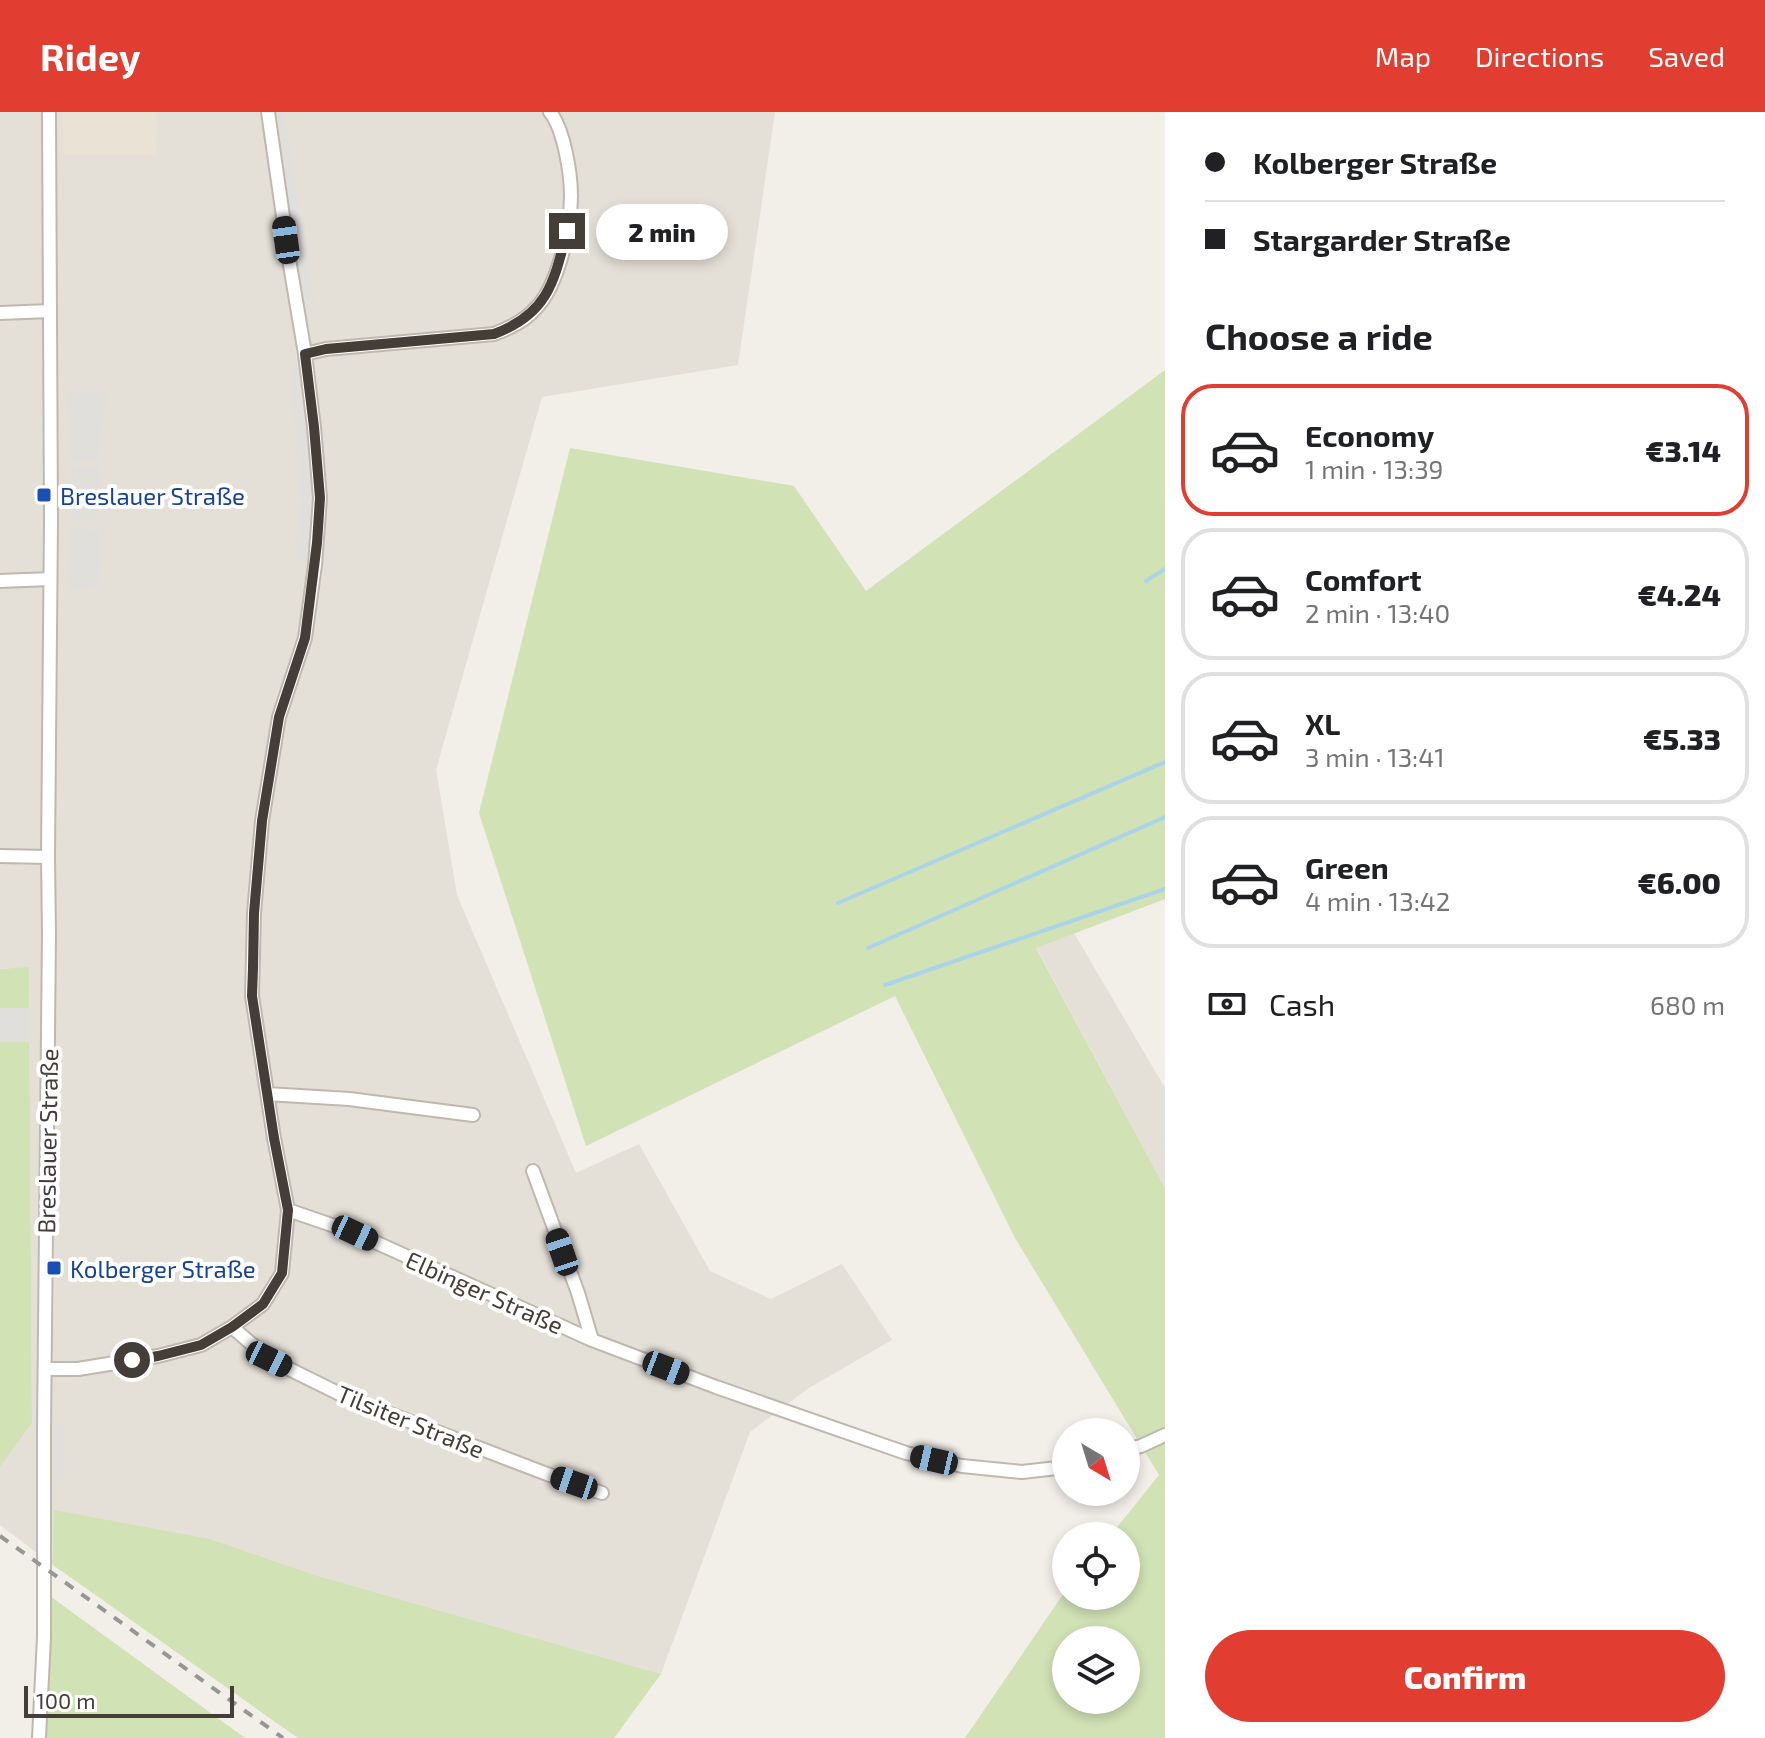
<!DOCTYPE html>
<meta charset="utf-8">
<style>
body{margin:0;font-family:"Exo 2",sans-serif;background:#f6f6f6;color:#202124;height:100vh;display:flex;flex-direction:column;font-size:30px;white-space:nowrap}
*{box-sizing:border-box;margin:0}
p{font-size:26px;color:#757577}
.icon{flex:none;width:44px;height:44px;fill:none;stroke:currentColor;stroke-width:2;stroke-linecap:round;stroke-linejoin:round}
.map{position:relative;flex:1;overflow:hidden}
.panel{display:flex;flex-direction:column;background:#fff;width:600px}
.panel>*{flex:none}
.top-card{display:grid;align-content:center;height:176px;padding:0 40px;background:#fff}
.needle{width:52px;rotate:142deg}
.tools{position:absolute;left:1052px;top:1306px;display:grid;gap:16px}
.tools a{display:grid;place-items:center;width:88px;height:88px;border-radius:50%;background:#fff;box-shadow:0 4px 12px #0003;font-size:40px}
.scale{position:absolute;left:24px;bottom:20px;width:210px;box-sizing:border-box;padding-left:8px;border:4px solid #453e38;border-top:0;font-size:22px;line-height:28px;white-space:nowrap;color:#453e38;-webkit-text-stroke:6px #fff;paint-order:stroke}
.end{position:absolute;width:36px;height:36px;margin:-18px;border:10px solid #453e38;background:#fff;box-shadow:0 0 0 4px #fff}
.from{border-radius:50%}
.bubble{position:absolute;height:56px;border-radius:28px;background:#fff;box-shadow:0 4px 12px #0003;font-size:26px;font-weight:800;line-height:56px;text-align:center}
.car{position:absolute;width:24px;height:48px;margin:-24px -12px;border-radius:10px;box-shadow:0 0 6px 2px #0007;background:linear-gradient(#222 24%,#8ab4d8 0 40%,#222 0 76%,#8ab4d8 0 86%,#222 0)}
.top-card b{display:flex;align-items:center;gap:28px;height:76px;font-size:30px}
.top-card b+b{border-top:2px solid #e0e0e0}
.top-card i{width:20px;height:20px;background:#202124}
ul{padding:0;list-style:none}
li{display:flex;align-items:center;gap:24px;height:132px;margin:0 16px 12px;padding:0 24px;border:4px solid #e0e0e0;border-radius:32px}
li div{flex:1}
li b{display:block;font-size:30px}
li em{font-style:normal;font-weight:800}
li.selected{border-color:#e13d30}
li>.icon{width:72px;height:72px;stroke-width:1.5}
h2{padding:0 40px;font-size:36px;line-height:96px}
.pay{display:flex;align-items:center;gap:20px;height:88px;padding:0 40px;font-size:30px}
.pay p{margin-inline-start:auto}
.primary-button{display:flex;gap:16px;margin-top:auto;padding:16px 40px}
.primary-button a{flex:1;height:92px;border-radius:48px;background:#e13d30;color:#fff;font-size:32px;font-weight:800;line-height:92px;text-align:center}
header{display:flex;align-items:center;gap:48px;box-sizing:border-box;height:112px;padding:0 40px;background:#e13d30;color:#fff}
header strong{font-size:38px}
nav{display:flex;gap:44px;margin-inline-start:auto;font-size:28px}
main{display:flex;flex:1;min-height:0}
.map>svg:first-child{display:block}
.residential{fill:#e5e0d7}
.education{fill:#eae2d4}
.green{fill:#d1e2b5;fill-rule:evenodd}
.parking{fill:#e1dfdc}
.lines{fill:none;stroke-linecap:round;stroke-linejoin:round}
.stream{stroke:#abd4e8;stroke-width:4}
.street-casing{stroke:#bfb8af;stroke-width:16}
.street{stroke:#fff;stroke-width:12}
.rail{stroke:#969696;stroke-width:4;stroke-dasharray:10 10;stroke-linecap:butt}
.route{stroke:#453e38;stroke-width:10}
.transit-dot{fill:#1a4fb4;stroke:#fff;stroke-width:3}
.labels{text-anchor:middle;dominant-baseline:central;stroke-width:8;stroke-linejoin:round;paint-order:stroke}
.transit-label{font-size:24px;fill:#164399;stroke:#fff;text-anchor:start}
.street-label{font-size:24px;fill:#453e38;stroke:#fff}
</style>
<header>
<strong>Ridey</strong>
<nav><a>Map</a><a>Directions</a><a>Saved</a></nav>
</header>
<main>
<div class="map">
<svg width="1165" height="1626" viewBox="0 0 1165 1626">
<rect width="100%" height="100%" fill="#f2eee8"/>
<path class="residential" d="M 0,0 L 775,0 L 738,253 L 542,285 L 436,658 L 457,783 L 576,1061 L 639,1032 L 710,1159 L 771,1187 L 842,1152 L 892,1228 L 809,1276 L 750,1320 L 661,1562 L 315,1463 L 210,1427 L 54,1441 L 53,1453 L 0,1413 L 0,1355 L 32,1310 L 29,856 L 0,857 Z
M 1074,821 L 1165,976 L 1165,1076 L 1036,835 Z"/>
<path class="education" d="M 63,0 L 157,0 L 156,43 L 64,43 Z"/>
<path class="green" d="M 1165,258 L 1165,787 L 1036,836 L 1165,1076 L 1165,1626 L 965,1626 L 1066,1478 L 1066,1484 L 1126,1484 L 1126,1424 L 1110,1424 L 1159,1363 L 1015,1126 L 895,884 L 586,1034 L 479,701 L 570,336 L 794,374 L 866,479 ZM 1066,1528 L 1126,1528 L 1126,1588 L 1066,1588 Z
M 29,855 L 32,1311 L 0,1355 L 0,857 Z
M 54,1398 L 210,1427 L 315,1463 L 661,1562 L 614,1626 L 298,1626 L 53,1453 Z
M 43,1479 L 245,1626 L 39,1626 Z"/>
<path class="parking" d="M 273,0 L 284,0 L 315,193 L 303,194 Z
M 298,254 L 308,317 L 315,386 L 307,450 L 294,448 L 301,387 L 289,255 Z
M 68,279 L 108,280 L 98,348 L 70,349 Z
M 101,355 L 97,409 L 71,410 L 71,356 Z
M 70,417 L 103,418 L 98,475 L 68,477 Z
M 0,896 L 30,896 L 30,930 L 0,930 Z
M 53,1311 L 64,1311 L 65,1368 L 54,1368 Z"/>
<g class="lines">
<path class="stream" d="M 1146,469 L 1165,457
M 838,791 L 1165,650
M 868,836 L 1165,705
M 885,873 L 1165,777"/>
<g class="street-casing">
<path id="street" d="M 0,201 L 50,199
M 305,242 L 326,237 L 494,222 C 510,216 525,209 536,196 C 558,174 571,115 571,84 C 571,62 564,17 550,0
M 0,469 L 50,467
M 0,744 L 48,745
M 267,982 L 349,987 L 473,1003
M 533,1059 L 578,1181 L 592,1228
M 288,1098 L 355,1121 L 592,1228 L 716,1275 L 906,1341 L 962,1354 L 1022,1360 L 1066,1355
M 232,1215 L 269,1247 L 346,1285 L 547,1362 L 602,1381
M 45,1257 L 78,1257 L 158,1244 L 201,1233 L 232,1215 L 263,1192 L 282,1161 L 288,1098 L 274,1026 L 252,884 L 254,801 L 262,709 L 279,605 L 305,526 L 315,453 L 320,386 L 314,315 L 305,242 L 290,153 L 268,0
M 1126,1338 L 1141,1334 L 1165,1323
M 39,1626 L 44,1525 L 44,1315 L 49,822 L 48,745 L 51,408 L 49,0"/>
</g>
<use href="#street" class="street"/>
<path class="rail" d="M 0,1424 L 283,1626"/>
</g>
<g class="lines">
<path class="route" d="M 132,1248 L 158,1244 L 201,1233 L 232,1215 L 263,1192 L 282,1161 L 288,1098 L 274,1026 L 252,884 L 253,856 L 254,801 L 262,709 L 279,605 L 305,526 L 317,431 L 320,386 L 314,315 L 305,242 L 326,237 L 494,222 C 548,202 554,170 567,119"/>
</g>
<g class="transit-dot">
<rect x="36" y="375" width="16" height="16" rx="4"/>
<rect x="46" y="1148" width="16" height="16" rx="4"/>
</g>
<g class="labels">
<g class="transit-label">
<text x="60" y="383">Breslauer Straße</text>
<text x="70" y="1156">Kolberger Straße</text>
</g>
<g class="street-label">
<text transform="translate(47 1029) rotate(-89)">Breslauer Straße</text>
<text transform="translate(485 1180) rotate(24)">Elbinger Straße</text>
<text transform="translate(411 1309) rotate(22)">Tilsiter Straße</text>
</g>
</g>
</svg>
<div class="tools">
<a><svg class="needle" viewBox="-14 -14 28 28"><path d="M0-13l5 13h-10z" fill="#e53935"/><path d="M0 13l5-13h-10z" fill="#757577"/></svg></a>
<a><svg class="icon" aria-label="locate" viewBox="0 0 24 24"><circle cx="12" cy="12" r="6"/><path d="M12 2v4M12 18v4M2 12h4M18 12h4"/></svg></a>
<a><svg class="icon" aria-label="layers" viewBox="0 0 24 24"><path d="M12 4l9 5-9 5-9-5zM3 14l9 5 9-5"/></svg></a>
</div>
<div class="scale">100 m</div>
<i class="end from" style="left:132px;top:1248px"></i>
<i class="end" style="left:567px;top:119px"></i>
<div class="bubble" style="left:596px;top:92px;width:132px">2 min</div>
<i class="car" style="left:286px;top:128px;rotate:352deg"></i>
<i class="car" style="left:355px;top:1121px;rotate:115deg"></i>
<i class="car" style="left:562px;top:1140px;rotate:341deg"></i>
<i class="car" style="left:269px;top:1247px;rotate:116deg"></i>
<i class="car" style="left:666px;top:1256px;rotate:111deg"></i>
<i class="car" style="left:934px;top:1348px;rotate:283deg"></i>
<i class="car" style="left:574px;top:1371px;rotate:289deg"></i>
</div>
<section class="panel">
<div class="top-card">
<b><i class="from"></i>Kolberger Straße</b>
<b><i></i>Stargarder Straße</b>
</div>
<h2>Choose a ride</h2>
<ul>
<li class="selected"><svg class="icon" aria-label="car" viewBox="0 0 24 24"><path d="M5 17H2v-5l4-1 3-4h7l3 4 3 1v5h-3M9 17h6M6 11h13"/><circle cx="7" cy="17" r="2"/><circle cx="17" cy="17" r="2"/></svg><div><b>Economy</b><p>1 min · 13:39</p></div><em>€3.14</em></li>
<li><svg class="icon" aria-label="car" viewBox="0 0 24 24"><path d="M5 17H2v-5l4-1 3-4h7l3 4 3 1v5h-3M9 17h6M6 11h13"/><circle cx="7" cy="17" r="2"/><circle cx="17" cy="17" r="2"/></svg><div><b>Comfort</b><p>2 min · 13:40</p></div><em>€4.24</em></li>
<li><svg class="icon" aria-label="car" viewBox="0 0 24 24"><path d="M5 17H2v-5l4-1 3-4h7l3 4 3 1v5h-3M9 17h6M6 11h13"/><circle cx="7" cy="17" r="2"/><circle cx="17" cy="17" r="2"/></svg><div><b>XL</b><p>3 min · 13:41</p></div><em>€5.33</em></li>
<li><svg class="icon" aria-label="car" viewBox="0 0 24 24"><path d="M5 17H2v-5l4-1 3-4h7l3 4 3 1v5h-3M9 17h6M6 11h13"/><circle cx="7" cy="17" r="2"/><circle cx="17" cy="17" r="2"/></svg><div><b>Green</b><p>4 min · 13:42</p></div><em>€6.00</em></li>
</ul>
<div class="pay"><svg class="icon" aria-label="cash" viewBox="0 0 24 24"><path d="M3 7h18v10H3z"/><circle cx="12" cy="12" r="2"/></svg>Cash<p>680 m</p></div>
<div class="primary-button"><a>Confirm</a></div>
</section>
</main>
